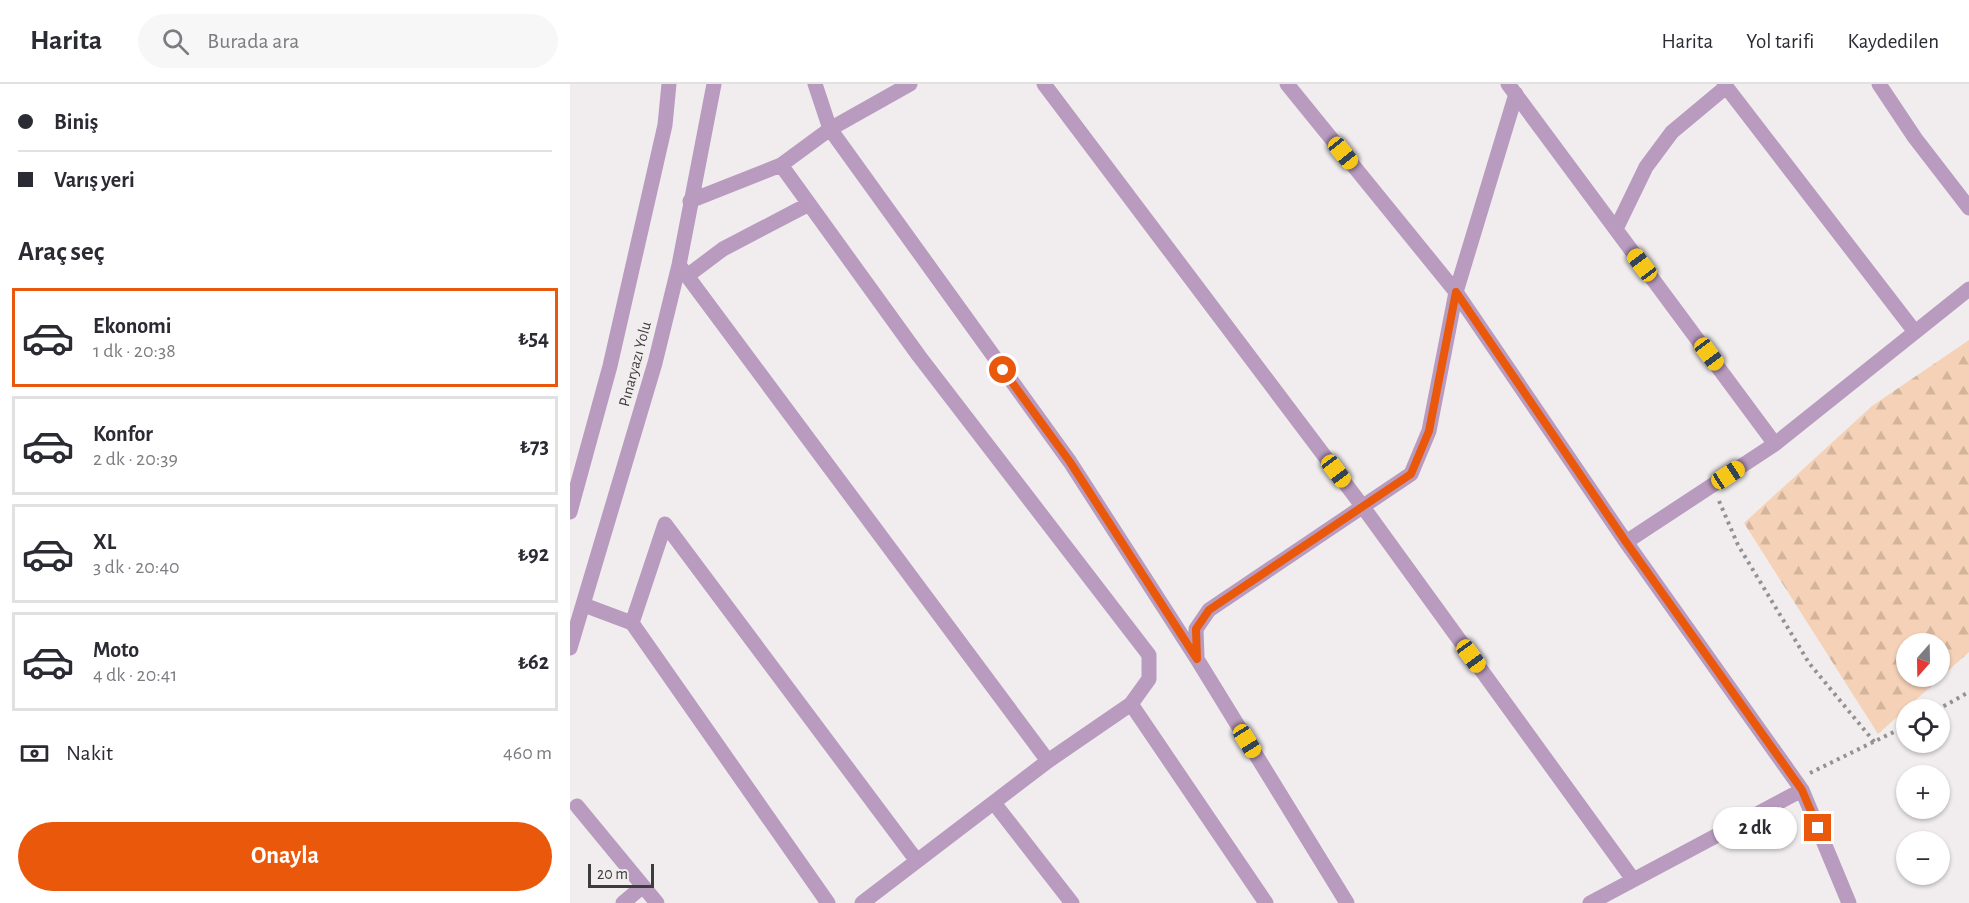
<!DOCTYPE html>
<html lang="tr">
<meta charset="utf-8">
<style>
body{margin:0;font-family:"Alegreya Sans",sans-serif;background:#f7f7f7;color:#2b2b33;height:100vh;display:flex;flex-direction:column;font-size:22px;white-space:nowrap}
*{box-sizing:border-box;margin:0}
p{font-size:20px;color:#7c7c81}
.icon{flex:none;width:33px;height:33px;fill:none;stroke:currentColor;stroke-width:2;stroke-linecap:round;stroke-linejoin:round}
.map{position:relative;flex:1;overflow:hidden}
.details{display:flex;flex-direction:column;background:#fff;width:570px}
.details>*{flex:none}
.banner{display:grid;align-content:center;height:132px;padding:0 18px;background:#fff}
.needle{width:39px;rotate:200deg}
.buttons{position:absolute;left:1326px;top:549px;display:grid;gap:12px}
.buttons a{display:grid;place-items:center;width:54px;height:54px;border-radius:50%;background:#fff;box-shadow:0 2px 4px #0004;font-size:30px}
.scale{position:absolute;left:18px;bottom:15px;width:66px;box-sizing:border-box;padding-left:6px;border:3px solid #3d3c3c;border-top:0;font-size:16px;line-height:21px;white-space:nowrap;color:#3d3c3c;-webkit-text-stroke:4px #f1edee;paint-order:stroke}
.end{position:absolute;width:27px;height:27px;margin:-14px;border:8px solid #ea580c;background:#fff;box-shadow:0 0 0 3px #fff}
.from{border-radius:50%}
.bubble{position:absolute;height:42px;border-radius:21px;background:#fff;box-shadow:0 2px 4px #0004;font-size:20px;font-weight:700;line-height:42px;text-align:center}
.car{position:absolute;width:18px;height:36px;margin:-18px -9px;border-radius:8px;box-shadow:0 0 4px 2px #0007;background:linear-gradient(#f5c518 24%,#345 0 40%,#f5c518 0 76%,#345 0 86%,#f5c518 0)}
.banner b{display:flex;align-items:center;gap:21px;height:57px;font-size:22px}
.banner b+b{border-top:2px solid #e1e1e2}
.banner i{width:15px;height:15px;background:#2b2b33}
ul{padding:0;list-style:none}
li{display:flex;align-items:center;gap:18px;height:99px;margin:0 12px 9px;padding:0 6px;border:3px solid #e1e1e2;border-radius:0px}
li div{flex:1}
li b{display:block;font-size:22px}
li em{font-style:normal;font-weight:700}
li.current{border-color:#ea580c}
li>.icon{width:54px;height:54px;stroke-width:1.5}
h2{padding:0 18px;font-size:27px;line-height:72px}
.pay{display:flex;align-items:center;gap:15px;height:66px;padding:0 18px;font-size:22px}
.pay p{margin-inline-start:auto}
.action{display:flex;gap:12px;margin-top:auto;padding:12px 18px}
.action a{flex:1;height:69px;border-radius:36px;background:#ea580c;color:#fff;font-size:24px;font-weight:700;line-height:69px;text-align:center}
header{display:flex;align-items:center;gap:36px;box-sizing:border-box;height:84px;padding:0 30px;background:#fff;border-bottom:2px solid #e1e1e2}
header strong{font-size:28px}
nav{display:flex;gap:33px;margin-inline-start:auto;font-size:21px}
.search{width:420px;height:54px;background:#f7f7f7;display:flex;align-items:center;gap:15px;box-sizing:border-box;padding:0 21px;border-radius:33px;color:#7c7c81;font-size:22px}
main{display:flex;flex:1;min-height:0}
.map>svg:first-child{display:block}
.forest{fill:url(#forest-firs);fill-rule:evenodd}
.lines{fill:none;stroke-linecap:round;stroke-linejoin:round}
.path{stroke:#949192;stroke-width:4;stroke-dasharray:3 4.5;stroke-linecap:butt}
.minor{stroke:#b89bbf;stroke-width:15}
.route{stroke:#ea580c;stroke-width:8}
.labels{text-anchor:middle;dominant-baseline:central;stroke-width:5;stroke-linejoin:round;paint-order:stroke}
.street-label{font-size:16px;fill:#3d3c3c;stroke:#f1edee}
</style>
<header>
<strong>Harita</strong>
<div class="search"><svg class="icon" aria-label="search" viewBox="0 0 24 24"><circle cx="10" cy="10" r="6"/><path d="M15 15l6 6"/></svg>Burada ara</div>
<nav><a>Harita</a><a>Yol tarifi</a><a>Kaydedilen</a></nav>
</header>
<main>
<section class="details">
<div class="banner">
<b><i class="from"></i>Biniş</b>
<b><i></i>Varış yeri</b>
</div>
<h2>Araç seç</h2>
<ul>
<li class="current"><svg class="icon" aria-label="car" viewBox="0 0 24 24"><path d="M5 17H2v-5l4-1 3-4h7l3 4 3 1v5h-3M9 17h6M6 11h13"/><circle cx="7" cy="17" r="2"/><circle cx="17" cy="17" r="2"/></svg><div><b>Ekonomi</b><p>1 dk · 20:38</p></div><em>₺54</em></li>
<li><svg class="icon" aria-label="car" viewBox="0 0 24 24"><path d="M5 17H2v-5l4-1 3-4h7l3 4 3 1v5h-3M9 17h6M6 11h13"/><circle cx="7" cy="17" r="2"/><circle cx="17" cy="17" r="2"/></svg><div><b>Konfor</b><p>2 dk · 20:39</p></div><em>₺73</em></li>
<li><svg class="icon" aria-label="car" viewBox="0 0 24 24"><path d="M5 17H2v-5l4-1 3-4h7l3 4 3 1v5h-3M9 17h6M6 11h13"/><circle cx="7" cy="17" r="2"/><circle cx="17" cy="17" r="2"/></svg><div><b>XL</b><p>3 dk · 20:40</p></div><em>₺92</em></li>
<li><svg class="icon" aria-label="car" viewBox="0 0 24 24"><path d="M5 17H2v-5l4-1 3-4h7l3 4 3 1v5h-3M9 17h6M6 11h13"/><circle cx="7" cy="17" r="2"/><circle cx="17" cy="17" r="2"/></svg><div><b>Moto</b><p>4 dk · 20:41</p></div><em>₺62</em></li>
</ul>
<div class="pay"><svg class="icon" aria-label="cash" viewBox="0 0 24 24"><path d="M3 7h18v10H3z"/><circle cx="12" cy="12" r="2"/></svg>Nakit<p>460 m</p></div>
<div class="action"><a>Onayla</a></div>
</section>
<div class="map">
<svg width="1399" height="819" viewBox="0 0 1399 819">
<defs>
<pattern id="forest-firs" width="22" height="20" patternUnits="userSpaceOnUse" patternTransform="scale(1.5)"><rect width="22" height="20" fill="#f5d2b7"/><path d="M5 1l3.5 6h-7zM16 11l3.5 6h-7z" fill="#d3b59e"/></pattern>
</defs>
<rect width="100%" height="100%" fill="#f1edee"/>
<path class="forest" d="M 1399,256 L 1399,568 L 1308,650 L 1174,439 L 1302,322 ZM 1336,560 L 1370,560 L 1370,592 L 1336,592 Z"/>
<g class="lines">
<path class="path" d="M 1149,417 L 1168,461 L 1239,579 L 1306,660
M 1367,626 L 1399,608
M 1240,689 L 1336,642"/>
<path class="minor" d="M 245,0 L 260,45 L 500,378 L 627,575 L 777,819
M 474,0 L 793,423 L 1062,794
M 717,0 L 886,208 L 1056,458 L 1225,696 L 1232,706 L 1279,819
M 938,0 L 1205,360
M 1154,0 L 1345,248
M 1309,0 L 1345,54 L 1399,124
M 211,81 L 349,272 L 579,571 L 579,595 L 561,620 L 478,677 L 292,819
M 120,117 L 211,81 L 260,45 L 340,0
M 1046,145 L 1076,83 L 1102,48 L 1156,3
M 109,181 L 478,677
M 117,192 L 153,165 L 239,120
M 0,428 L 40,282 L 95,41 L 99,0
M 1056,458 L 1205,360 L 1399,205
M 14,521 L 62,539 L 258,819
M 62,539 L 95,440 L 347,777
M 0,564 L 85,279 L 109,181 L 144,0
M 627,572 L 626,545 L 639,526 L 841,390 L 859,347 L 886,208 L 946,10
M 561,620 L 696,819
M 424,719 L 502,819
M 7,722 L 87,819
M 53,819 L 73,802
M 1020,819 L 1232,706"/>
</g>
<g class="lines">
<path class="route" d="M 433,286 L 500,378 L 627,575 L 626,545 L 639,526 L 841,390 L 859,347 L 886,208 L 1056,458 L 1232,706 L 1248,744"/>
</g>
<g class="labels">
<g class="street-label">
<text transform="translate(65 280) rotate(-75)">Pınaryazı Yolu</text>
</g>
</g>
</svg>
<div class="buttons">
<a><svg class="needle" viewBox="-14 -14 28 28"><path d="M0-13l5 13h-10z" fill="#e53935"/><path d="M0 13l5-13h-10z" fill="#7c7c81"/></svg></a>
<a><svg class="icon" aria-label="locate" viewBox="0 0 24 24"><circle cx="12" cy="12" r="6"/><path d="M12 2v4M12 18v4M2 12h4M18 12h4"/></svg></a>
<a>+</a>
<a>−</a>
</div>
<div class="scale">20 m</div>
<i class="end from" style="left:433px;top:286px"></i>
<i class="end" style="left:1248px;top:744px"></i>
<div class="bubble" style="left:1143px;top:723px;width:84px">2 dk</div>
<i class="car" style="left:773px;top:69px;rotate:141deg"></i>
<i class="car" style="left:1072px;top:181px;rotate:323deg"></i>
<i class="car" style="left:1139px;top:270px;rotate:143deg"></i>
<i class="car" style="left:766px;top:387px;rotate:143deg"></i>
<i class="car" style="left:1158px;top:391px;rotate:57deg"></i>
<i class="car" style="left:901px;top:572px;rotate:144deg"></i>
<i class="car" style="left:677px;top:657px;rotate:148deg"></i>
</div>
</main>
